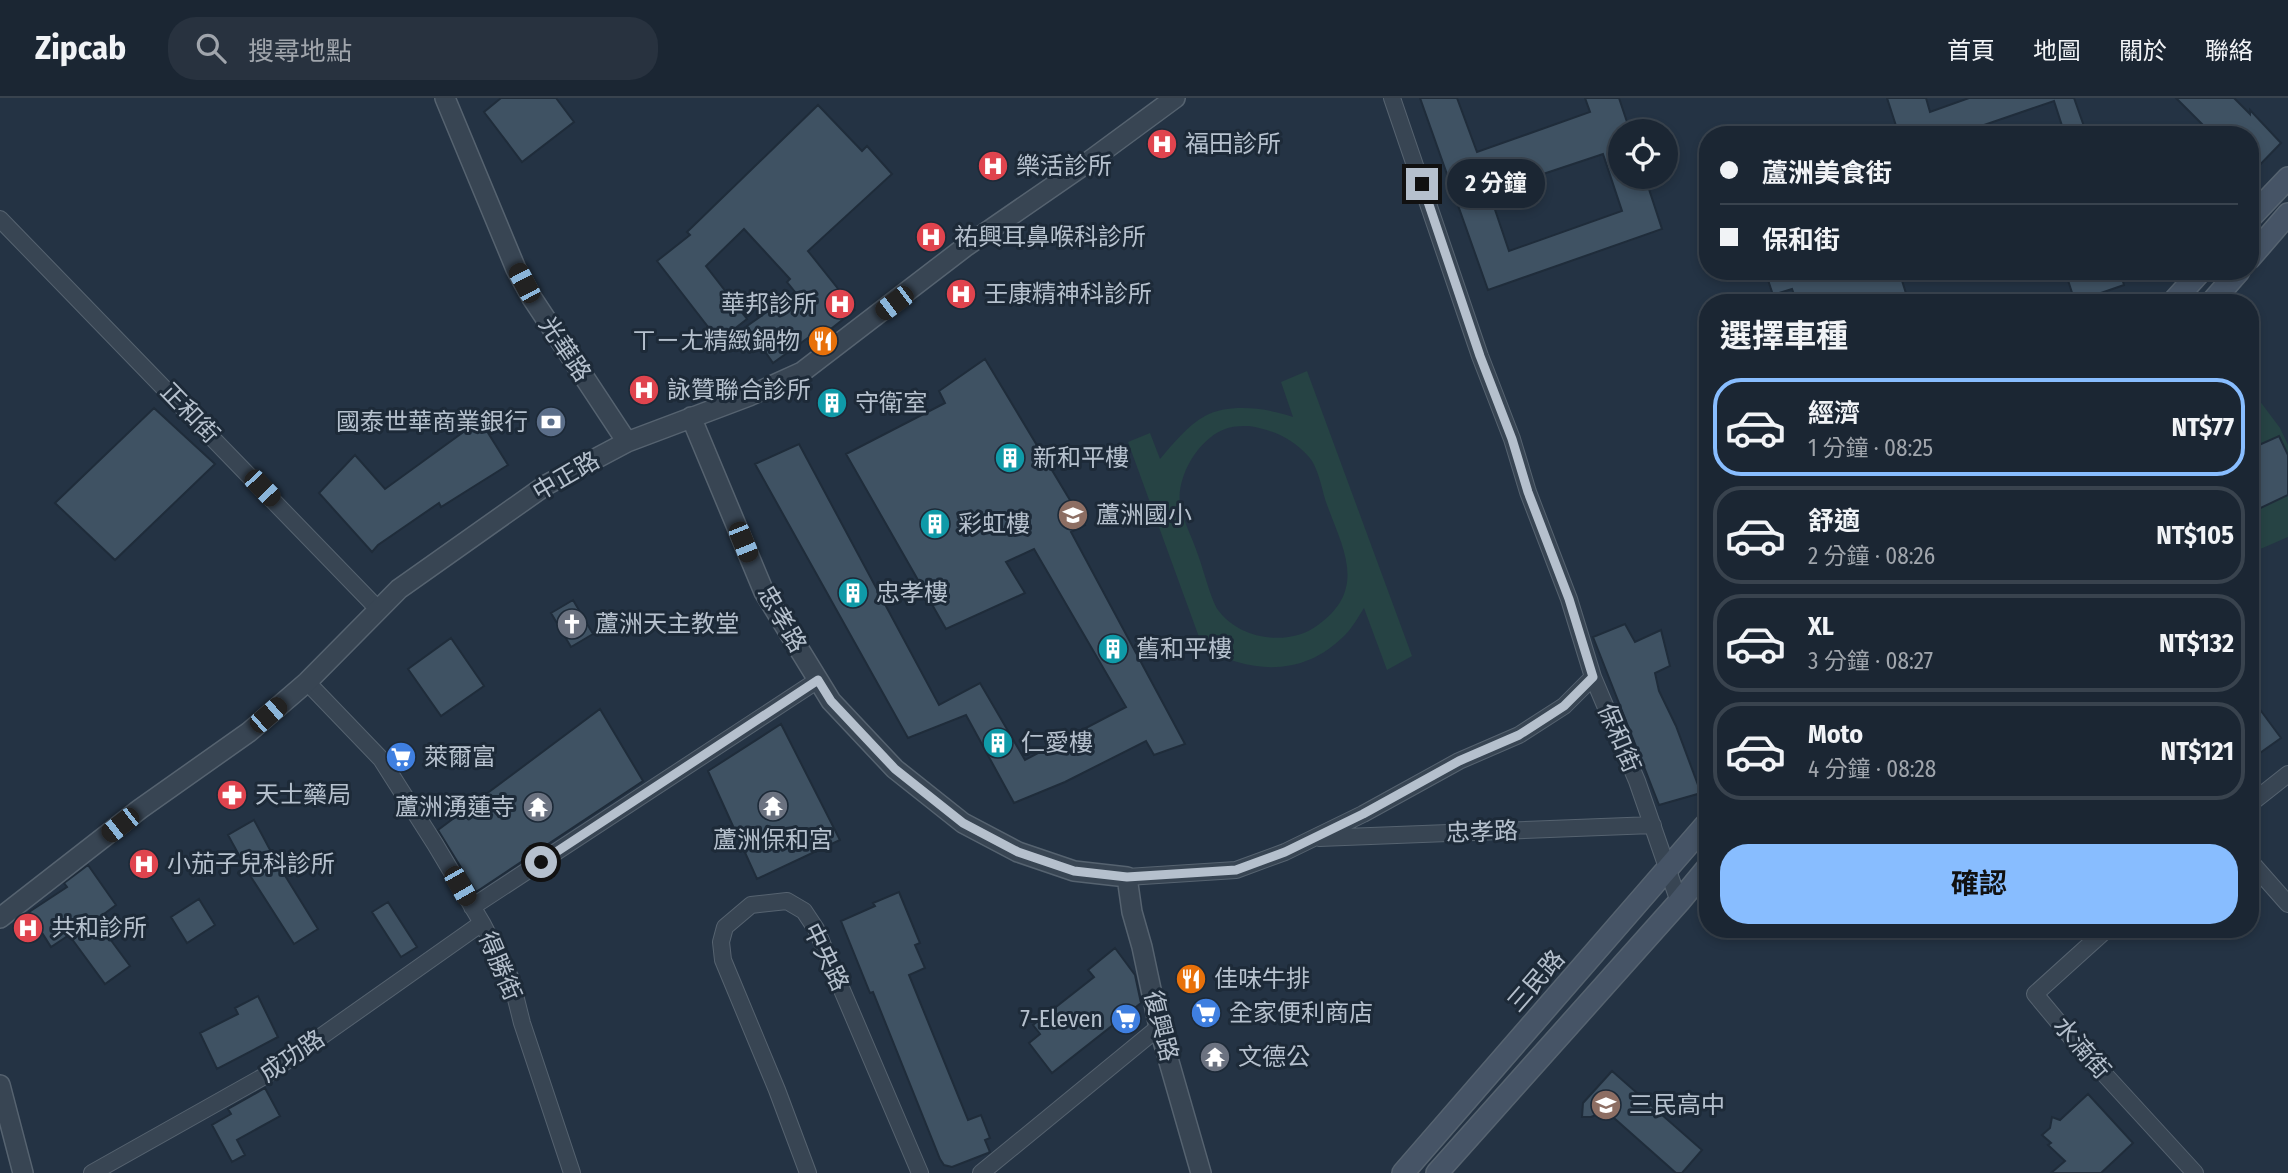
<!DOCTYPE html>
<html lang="zh-TW">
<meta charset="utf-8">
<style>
body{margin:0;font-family:"Fira Sans Condensed","Noto Sans TC",sans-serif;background:#28323f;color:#f1f3f6;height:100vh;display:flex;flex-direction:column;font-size:26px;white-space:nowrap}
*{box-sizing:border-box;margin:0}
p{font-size:23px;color:#a0a5ac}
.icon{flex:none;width:38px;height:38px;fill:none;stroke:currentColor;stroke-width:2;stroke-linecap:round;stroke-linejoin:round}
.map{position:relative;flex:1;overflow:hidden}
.panel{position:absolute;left:1699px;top:196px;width:560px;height:644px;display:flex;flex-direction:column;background:#1b2633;border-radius:28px;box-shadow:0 4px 10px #0003,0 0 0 2px #39434e}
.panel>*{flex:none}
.banner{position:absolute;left:1699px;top:28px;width:560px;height:154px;border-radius:28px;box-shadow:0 4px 10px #0003,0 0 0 2px #39434e;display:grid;align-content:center;height:154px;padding:0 21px;background:#1b2633}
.tools{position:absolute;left:1608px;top:21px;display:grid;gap:14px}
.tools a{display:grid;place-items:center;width:70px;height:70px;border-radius:50%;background:#1b2633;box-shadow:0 4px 10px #0003,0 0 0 2px #39434e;font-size:35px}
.end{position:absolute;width:32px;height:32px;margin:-16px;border:9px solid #b5c0cd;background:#111;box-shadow:0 0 0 4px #111}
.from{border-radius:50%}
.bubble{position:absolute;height:49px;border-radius:24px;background:#1b2633;box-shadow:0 4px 10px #0003,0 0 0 2px #39434e;font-size:23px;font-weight:700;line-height:49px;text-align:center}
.car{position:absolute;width:21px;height:42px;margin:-21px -10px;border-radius:9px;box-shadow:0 0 5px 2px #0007;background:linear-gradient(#222 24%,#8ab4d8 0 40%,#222 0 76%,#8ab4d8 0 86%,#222 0)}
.banner b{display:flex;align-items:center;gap:24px;height:66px;font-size:26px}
.banner b+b{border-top:2px solid #39434e}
.banner i{width:18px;height:18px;background:#f1f3f6}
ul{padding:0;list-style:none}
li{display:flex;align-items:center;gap:21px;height:98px;margin:0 14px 10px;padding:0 7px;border:4px solid #39434e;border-radius:28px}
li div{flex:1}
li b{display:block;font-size:26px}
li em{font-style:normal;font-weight:700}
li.on{border-color:#88bdff}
li>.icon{width:63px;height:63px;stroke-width:1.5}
h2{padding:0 21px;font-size:32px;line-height:84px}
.cta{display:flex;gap:14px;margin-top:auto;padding:14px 21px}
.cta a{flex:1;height:80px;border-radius:28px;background:#88bdff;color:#111;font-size:28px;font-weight:700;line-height:80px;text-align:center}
header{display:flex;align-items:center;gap:42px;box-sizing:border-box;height:98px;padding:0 35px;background:#1b2633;border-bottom:2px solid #39434e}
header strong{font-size:33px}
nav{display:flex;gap:38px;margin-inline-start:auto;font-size:24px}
.search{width:490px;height:63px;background:#28323f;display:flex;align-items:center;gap:18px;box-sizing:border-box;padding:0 24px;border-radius:28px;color:#a0a5ac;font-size:26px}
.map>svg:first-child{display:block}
.green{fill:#264344;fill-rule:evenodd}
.building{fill:#3f5263;stroke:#1f2c3a;stroke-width:2;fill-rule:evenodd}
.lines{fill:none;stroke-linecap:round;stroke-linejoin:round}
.minor-casing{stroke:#566370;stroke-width:18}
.tertiary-casing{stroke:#566370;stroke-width:22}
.secondary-casing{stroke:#566370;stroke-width:24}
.minor{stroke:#384553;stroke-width:16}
.tertiary{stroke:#384553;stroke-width:19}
.secondary{stroke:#465466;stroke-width:21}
.route{stroke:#b5c0cd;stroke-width:9}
.labels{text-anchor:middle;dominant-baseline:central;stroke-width:6;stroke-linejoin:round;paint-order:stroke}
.poi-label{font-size:24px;fill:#b5c0cd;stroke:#1d2a38;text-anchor:start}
.street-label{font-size:24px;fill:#b5c0cd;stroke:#1d2a38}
</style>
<header>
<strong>Zipcab</strong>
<div class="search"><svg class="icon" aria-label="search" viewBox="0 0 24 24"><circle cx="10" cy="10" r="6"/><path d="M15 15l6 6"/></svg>搜尋地點</div>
<nav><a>首頁</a><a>地圖</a><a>關於</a><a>聯絡</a></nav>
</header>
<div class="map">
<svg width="2288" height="1075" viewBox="0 0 2288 1075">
<rect width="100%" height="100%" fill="#243344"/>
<path class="green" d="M 1307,273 L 1412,558 L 1387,572 L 1364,510 C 1358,519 1353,529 1345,537 C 1304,579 1252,576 1203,550 L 1128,344 L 1150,335 L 1160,361 C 1173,346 1187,328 1205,318 C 1229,305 1267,310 1293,319 L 1281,284 ZM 1249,328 C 1274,332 1292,340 1309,359 C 1318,369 1322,391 1326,404 C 1343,451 1368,491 1318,527 C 1289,549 1240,542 1218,512 C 1211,502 1203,470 1198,457 C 1193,441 1183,423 1180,406 C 1176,378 1200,338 1228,330 C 1235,328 1243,328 1249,328 Z
M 2250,290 L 2280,330 L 2288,347 L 2288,439 L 2251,455 Z"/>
<path class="building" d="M 501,0 L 556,0 L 574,24 L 522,64 L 484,14 Z
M 1420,0 L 1457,0 L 1477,54 L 1590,14 L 1585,0 L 1619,0 L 1630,33 L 1620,33 L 1620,79 L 1645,79 L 1662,131 L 1488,192 ZM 1603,56 L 1622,113 L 1509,153 L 1489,94 Z
M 1887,0 L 1926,0 L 1930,14 L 1969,0 L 2074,0 L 2087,37 L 2065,37 L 2054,3 L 1955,37 L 1899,37 Z
M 2176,0 L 2234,0 L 2250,16 L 2250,12 L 2281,45 L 2250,77 L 2250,37 L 2213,37 Z
M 818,7 L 862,53 L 867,48 L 892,76 L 808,153 L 855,212 L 827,234 L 823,229 L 773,265 L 747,228 L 795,194 L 787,184 L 790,181 L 744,131 L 706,168 L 747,221 L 719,243 L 657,163 L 690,137 L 687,134 Z
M 1765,173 L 1899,173 L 1909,205 L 1797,205 L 1792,191 L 1773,197 Z
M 2065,173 L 2120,173 L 2124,187 L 2075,204 Z
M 985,261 L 1085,427 L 1071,434 L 1185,646 L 1154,657 L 1146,643 L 1065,684 L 1014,705 L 966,617 L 908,640 L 755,366 L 799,346 L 939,607 L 980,585 L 1025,662 L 1126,609 L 1034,451 L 1006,464 L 1025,495 L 946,531 L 846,356 L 945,305 L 939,293 Z
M 835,294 L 843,308 L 830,315 L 820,302 Z
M 154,310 L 215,366 L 115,462 L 55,405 Z
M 480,322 L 508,367 L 441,409 L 439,405 L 378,447 L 372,454 L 319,395 L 355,357 L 385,391 Z
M 2279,338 L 2288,357 L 2288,397 L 2250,415 L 2250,351 Z
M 573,502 L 593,536 L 571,549 L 551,515 Z
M 1625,526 L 1635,544 L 1661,532 L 1670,568 L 1655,575 L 1659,593 L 1676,628 L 1701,695 L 1659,707 L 1593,539 Z
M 451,540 L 484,588 L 441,618 L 408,571 Z
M 2250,598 L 2281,640 L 2250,662 Z
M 600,611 L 643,683 L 476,794 L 438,732 Z
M 781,626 L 840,742 L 757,781 L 708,673 Z
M 254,722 L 276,763 L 318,831 L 294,846 L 251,779 L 228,737 Z
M 88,767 L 116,807 L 96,822 L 130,868 L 105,886 L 69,837 L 51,849 L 29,814 L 67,789 L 64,785 Z
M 899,794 L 920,845 L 915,847 L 925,870 L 909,877 L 968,1022 L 981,1017 L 990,1040 L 985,1042 L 990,1054 L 988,1055 L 952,1069 L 944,1067 L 940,1061 L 873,894 L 870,895 L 841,823 L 875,808 L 873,805 Z
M 199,801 L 215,827 L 187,845 L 171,819 Z
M 388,804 L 417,849 L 401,859 L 372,814 Z
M 1115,850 L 1135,877 L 1141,905 L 1052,975 L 1029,945 L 1040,936 L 1033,927 L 1094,879 L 1088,872 Z
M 258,898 L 278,939 L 217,971 L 200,935 L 238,916 L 235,910 Z
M 1612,973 L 1702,1052 L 1682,1075 L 1676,1075 L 1606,1013 L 1591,1019 L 1582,1019 L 1583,1005 Z
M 265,990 L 280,1018 L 237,1042 L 245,1057 L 232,1064 L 212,1027 L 231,1016 L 228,1011 Z
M 2088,996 L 2133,1045 L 2101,1075 L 2051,1075 L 2065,1063 L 2048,1047 L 2051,1045 L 2042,1037 L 2050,1030 L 2052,1019 L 2060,1022 Z"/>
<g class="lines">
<g class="minor-casing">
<path id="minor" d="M 1392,0 L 1480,258 L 1512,341 L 1528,394 L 1569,501 L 1593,579 L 1637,683 L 1679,804
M 0,121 L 378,511
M 307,584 L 381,661 L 435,746 L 482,825 L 511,881 L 522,925 L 572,1075
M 2250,706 L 2288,676
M 1319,740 L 1653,727
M 2250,763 L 2288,806
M 1127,779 L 1236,772 L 1285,754 L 1363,716 L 1459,663 L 1519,637 L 1564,608 L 1593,579
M 472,809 L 818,582
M 2107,831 L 2035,896 L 2075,944 L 2195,1075
M 92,1075 L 268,976 L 482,825
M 808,1075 L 777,992 L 723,862 L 721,844 L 725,829 L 751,807 L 787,803 L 804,813 L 816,831 L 920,1075
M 981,1075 L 1159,929"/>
</g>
<g class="tertiary-casing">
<path id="tertiary" d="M 445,0 L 516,171 L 532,200 L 627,344
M 691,319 L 764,494 L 831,603 L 895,671 L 963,725 L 1018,754 L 1074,773 L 1127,779 L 1132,814 L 1142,849 L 1159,929 L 1201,1075
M 0,820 L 140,711 L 249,634 L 307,584 L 399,491 L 546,387 L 627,344 L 749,298 L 802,274 L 965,149 L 1084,67 L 1175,0
M 0,987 L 23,1075"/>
</g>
<g class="secondary-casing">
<path id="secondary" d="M 2250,120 L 2288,80
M 2250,160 L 2288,116
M 2172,205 L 2201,173
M 2211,205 L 2239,173
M 1403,1075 L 1708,724
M 1437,1075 L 1679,804 L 1708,769"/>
</g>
<use href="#minor" class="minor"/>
<use href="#tertiary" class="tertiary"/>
<use href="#secondary" class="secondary"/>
</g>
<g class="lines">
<path class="route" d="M 541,764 L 818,582 L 831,603 L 895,671 L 963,725 L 1018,754 L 1074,773 L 1127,779 L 1236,772 L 1285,754 L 1363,716 L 1459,663 L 1519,637 L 1564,608 L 1593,579 L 1569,501 L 1528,394 L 1512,341 L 1480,258 L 1422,86"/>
</g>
<defs>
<g id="hospital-disc" transform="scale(1.575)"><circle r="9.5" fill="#e0444e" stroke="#1d2a38"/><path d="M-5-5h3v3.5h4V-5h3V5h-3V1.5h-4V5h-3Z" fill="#fff"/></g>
<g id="restaurant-disc" transform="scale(1.575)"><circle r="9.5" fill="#e8710a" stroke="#1d2a38"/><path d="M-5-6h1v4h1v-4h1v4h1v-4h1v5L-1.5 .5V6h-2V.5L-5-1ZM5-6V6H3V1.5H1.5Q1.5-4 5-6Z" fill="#fff"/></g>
<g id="building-disc" transform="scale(1.575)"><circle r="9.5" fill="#0f9aa8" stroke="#1d2a38"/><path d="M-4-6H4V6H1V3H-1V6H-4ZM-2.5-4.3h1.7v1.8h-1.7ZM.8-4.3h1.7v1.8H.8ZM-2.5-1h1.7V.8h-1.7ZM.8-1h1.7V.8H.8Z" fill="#fff"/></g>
<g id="bank-disc" transform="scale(1.575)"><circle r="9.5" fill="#5c6f8a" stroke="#1d2a38"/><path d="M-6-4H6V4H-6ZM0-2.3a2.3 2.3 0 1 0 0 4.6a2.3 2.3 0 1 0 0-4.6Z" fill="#fff"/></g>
<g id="school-disc" transform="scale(1.575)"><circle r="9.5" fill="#8d6e63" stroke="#1d2a38"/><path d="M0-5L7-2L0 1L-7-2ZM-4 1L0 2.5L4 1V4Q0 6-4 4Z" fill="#fff"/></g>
<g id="church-disc" transform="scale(1.575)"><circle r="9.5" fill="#6b7280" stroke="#1d2a38"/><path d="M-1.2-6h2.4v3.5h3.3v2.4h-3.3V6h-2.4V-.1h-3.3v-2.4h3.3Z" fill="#fff"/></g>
<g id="supermarket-disc" transform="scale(1.575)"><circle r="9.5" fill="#3f7fe0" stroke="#1d2a38"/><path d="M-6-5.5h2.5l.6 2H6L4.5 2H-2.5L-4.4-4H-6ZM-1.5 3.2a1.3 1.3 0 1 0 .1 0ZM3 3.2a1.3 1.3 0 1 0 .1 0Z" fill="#fff"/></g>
<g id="pharmacy-disc" transform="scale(1.575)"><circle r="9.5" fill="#e0444e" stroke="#1d2a38"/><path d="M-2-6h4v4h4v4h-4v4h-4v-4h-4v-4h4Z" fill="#fff"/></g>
<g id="temple-disc" transform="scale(1.575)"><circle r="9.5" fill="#6b7280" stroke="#1d2a38"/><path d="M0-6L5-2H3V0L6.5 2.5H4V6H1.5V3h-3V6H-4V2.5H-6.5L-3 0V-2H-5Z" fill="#fff"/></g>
</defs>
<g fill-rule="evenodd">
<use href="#hospital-disc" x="1162" y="46"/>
<use href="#hospital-disc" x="993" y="68"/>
<use href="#hospital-disc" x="931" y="139"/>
<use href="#hospital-disc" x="961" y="196"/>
<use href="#hospital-disc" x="840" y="206"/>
<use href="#restaurant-disc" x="823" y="243"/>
<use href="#hospital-disc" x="644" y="292"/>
<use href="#building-disc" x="832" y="305"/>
<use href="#bank-disc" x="551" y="324"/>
<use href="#building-disc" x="1010" y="360"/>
<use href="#school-disc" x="1073" y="417"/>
<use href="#building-disc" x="935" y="426"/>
<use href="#building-disc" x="853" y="495"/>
<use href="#church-disc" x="572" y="526"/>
<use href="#building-disc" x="1113" y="551"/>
<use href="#building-disc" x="998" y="645"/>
<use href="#supermarket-disc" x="401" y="659"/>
<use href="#pharmacy-disc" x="232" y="697"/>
<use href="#temple-disc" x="773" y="708"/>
<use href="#temple-disc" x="538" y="709"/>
<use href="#hospital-disc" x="144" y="766"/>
<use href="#hospital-disc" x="28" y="830"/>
<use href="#restaurant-disc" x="1191" y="881"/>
<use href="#supermarket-disc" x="1206" y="915"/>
<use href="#supermarket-disc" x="1126" y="921"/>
<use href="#temple-disc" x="1215" y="959"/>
<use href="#school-disc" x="1606" y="1007"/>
</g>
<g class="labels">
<g class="poi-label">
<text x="1185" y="46">福田診所</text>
<text x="1016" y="68">樂活診所</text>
<text x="954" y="139">祐興耳鼻喉科診所</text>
<text x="984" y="196">壬康精神科診所</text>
<text x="817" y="206" text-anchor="end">華邦診所</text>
<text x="800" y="243" text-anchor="end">ㄒㄧㄤ精緻鍋物</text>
<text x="667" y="292">詠贊聯合診所</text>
<text x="855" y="305">守衛室</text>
<text x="528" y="324" text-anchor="end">國泰世華商業銀行</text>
<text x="1033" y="360">新和平樓</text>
<text x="1096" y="417">蘆洲國小</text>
<text x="958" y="426">彩虹樓</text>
<text x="876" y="495">忠孝樓</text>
<text x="595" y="526">蘆洲天主教堂</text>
<text x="1136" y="551">舊和平樓</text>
<text x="1021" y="645">仁愛樓</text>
<text x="424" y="659">萊爾富</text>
<text x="255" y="697">天士藥局</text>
<text x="515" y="709" text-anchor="end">蘆洲湧蓮寺</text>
<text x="773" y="742" text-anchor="middle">蘆洲保和宮</text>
<text x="167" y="766">小茄子兒科診所</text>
<text x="51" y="830">共和診所</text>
<text x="1214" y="881">佳味牛排</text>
<text x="1229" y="915">全家便利商店</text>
<text x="1103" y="921" text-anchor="end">7-Eleven</text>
<text x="1238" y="959">文德公</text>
<text x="1629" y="1007">三民高中</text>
</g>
<g class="street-label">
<text transform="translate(565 251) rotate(56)">光華路</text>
<text transform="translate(190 315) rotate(46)">正和街</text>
<text transform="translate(566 378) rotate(-30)">中正路</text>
<text transform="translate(782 521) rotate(60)">忠孝路</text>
<text transform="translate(1619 640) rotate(67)">保和街</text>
<text transform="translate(1482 734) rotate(-2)">忠孝路</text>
<text transform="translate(826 859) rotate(64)">中央路</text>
<text transform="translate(500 868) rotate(67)">得勝街</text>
<text transform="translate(1536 883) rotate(-49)">三民路</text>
<text transform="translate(1161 928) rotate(76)">復興路</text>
<text transform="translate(2082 950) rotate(49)">水湳街</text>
<text transform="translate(292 958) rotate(-34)">成功路</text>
</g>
</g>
</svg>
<div class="tools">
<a><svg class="icon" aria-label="locate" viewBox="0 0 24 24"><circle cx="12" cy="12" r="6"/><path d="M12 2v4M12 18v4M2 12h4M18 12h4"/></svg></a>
</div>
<i class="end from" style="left:541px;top:764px"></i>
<i class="end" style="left:1422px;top:86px"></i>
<div class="bubble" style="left:1447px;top:61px;width:98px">2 分鐘</div>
<i class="car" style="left:524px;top:185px;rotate:332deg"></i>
<i class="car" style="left:894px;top:205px;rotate:233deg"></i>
<i class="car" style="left:262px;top:390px;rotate:136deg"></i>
<i class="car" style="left:743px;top:444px;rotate:158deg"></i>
<i class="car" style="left:268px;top:617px;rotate:49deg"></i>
<i class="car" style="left:120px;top:727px;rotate:232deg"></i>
<i class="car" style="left:460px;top:788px;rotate:150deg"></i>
<div class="banner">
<b><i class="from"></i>蘆洲美食街</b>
<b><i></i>保和街</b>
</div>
<section class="panel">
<h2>選擇車種</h2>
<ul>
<li class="on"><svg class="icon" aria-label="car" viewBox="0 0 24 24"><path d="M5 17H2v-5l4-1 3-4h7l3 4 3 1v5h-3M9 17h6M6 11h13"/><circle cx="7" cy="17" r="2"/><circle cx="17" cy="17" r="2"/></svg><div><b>經濟</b><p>1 分鐘 · 08:25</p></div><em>NT$77</em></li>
<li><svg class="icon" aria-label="car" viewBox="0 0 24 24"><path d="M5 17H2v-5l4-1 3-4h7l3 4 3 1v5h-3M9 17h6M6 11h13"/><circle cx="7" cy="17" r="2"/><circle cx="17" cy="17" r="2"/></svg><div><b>舒適</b><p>2 分鐘 · 08:26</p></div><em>NT$105</em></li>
<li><svg class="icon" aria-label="car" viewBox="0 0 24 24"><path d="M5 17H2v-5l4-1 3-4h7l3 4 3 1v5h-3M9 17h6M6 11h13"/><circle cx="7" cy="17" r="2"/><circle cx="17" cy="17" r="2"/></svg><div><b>XL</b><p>3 分鐘 · 08:27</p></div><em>NT$132</em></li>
<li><svg class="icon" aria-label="car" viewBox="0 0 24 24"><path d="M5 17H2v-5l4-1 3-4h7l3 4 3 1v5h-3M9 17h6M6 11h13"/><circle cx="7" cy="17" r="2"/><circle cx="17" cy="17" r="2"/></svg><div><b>Moto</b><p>4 分鐘 · 08:28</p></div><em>NT$121</em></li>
</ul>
<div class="cta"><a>確認</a></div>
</section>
</div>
